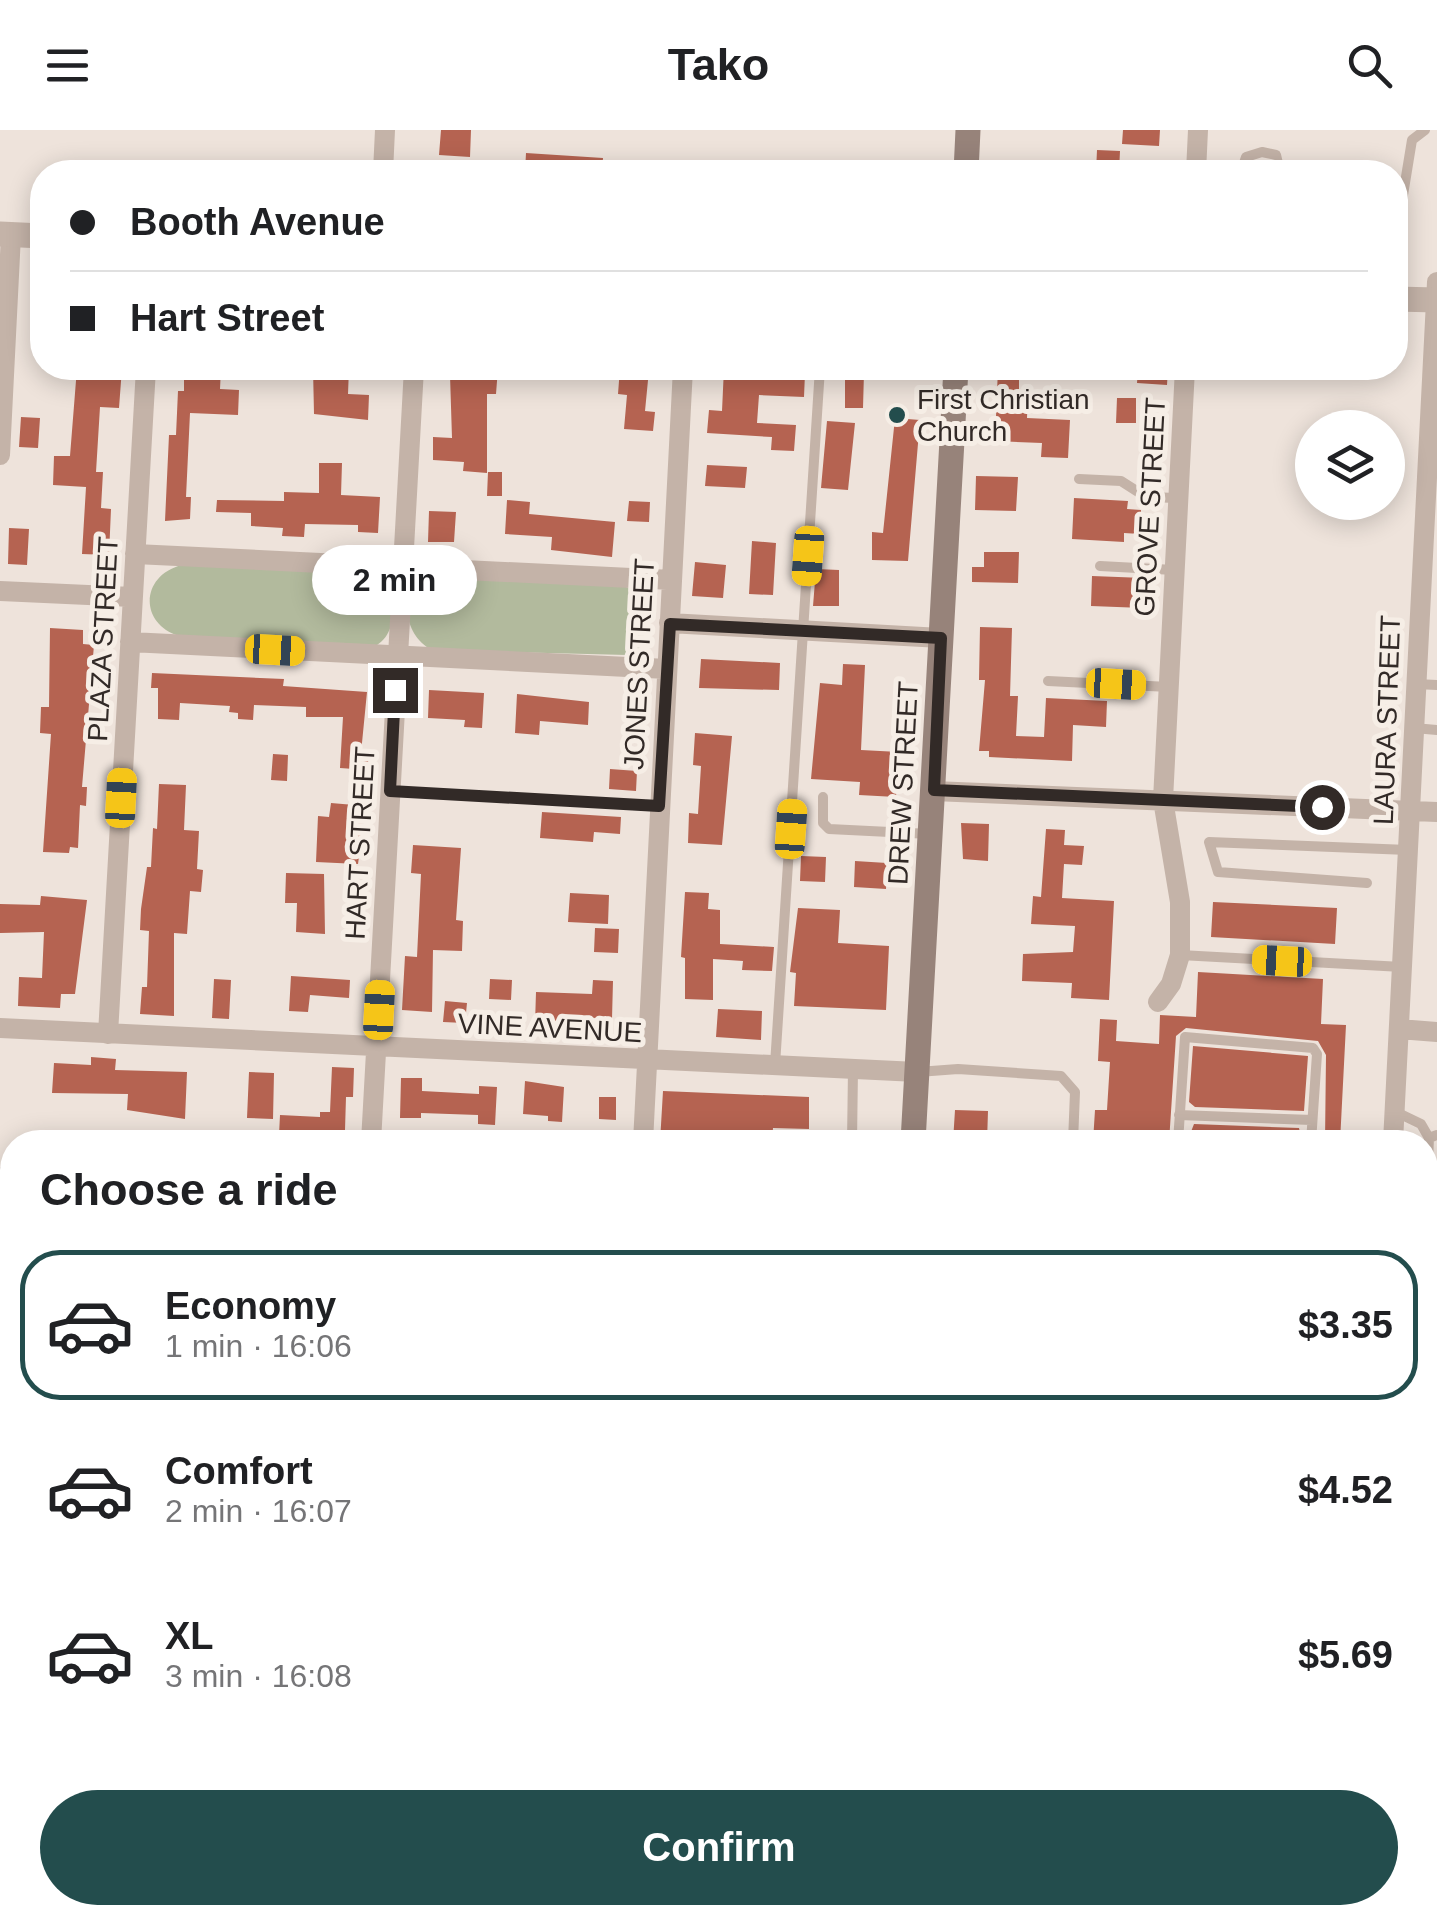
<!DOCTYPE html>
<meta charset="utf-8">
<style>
body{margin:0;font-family:Helvetica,sans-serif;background:#f6f6f6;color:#202124;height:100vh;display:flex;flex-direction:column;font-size:38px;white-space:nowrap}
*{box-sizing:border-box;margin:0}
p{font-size:32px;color:#757577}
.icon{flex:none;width:55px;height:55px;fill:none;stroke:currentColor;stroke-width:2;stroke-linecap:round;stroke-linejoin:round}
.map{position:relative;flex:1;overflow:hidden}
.details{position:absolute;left:0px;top:1000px;width:1438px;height:795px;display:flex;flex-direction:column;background:#fff;border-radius:40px 40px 0 0;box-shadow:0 5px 25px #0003}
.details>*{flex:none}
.banner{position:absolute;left:30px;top:30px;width:1378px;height:220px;border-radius:40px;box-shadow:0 5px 25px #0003;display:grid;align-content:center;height:220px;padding:0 40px;background:#fff}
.fabs{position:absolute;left:1295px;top:280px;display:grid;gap:20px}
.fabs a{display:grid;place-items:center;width:110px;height:110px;border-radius:50%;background:#fff;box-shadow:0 5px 25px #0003;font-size:50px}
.end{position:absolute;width:45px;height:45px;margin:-22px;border:12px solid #322a27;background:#fff;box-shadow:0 0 0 5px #fff}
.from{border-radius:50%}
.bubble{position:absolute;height:70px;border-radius:35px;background:#fff;box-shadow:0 5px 25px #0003;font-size:32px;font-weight:800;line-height:70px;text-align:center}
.car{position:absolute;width:30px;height:60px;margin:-30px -15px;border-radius:12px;box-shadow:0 0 8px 2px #0007;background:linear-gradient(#f5c518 24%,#345 0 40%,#f5c518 0 76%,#345 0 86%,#f5c518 0)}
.banner b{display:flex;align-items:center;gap:35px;height:95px;font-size:38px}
.banner b+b{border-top:2px solid #e0e0e0}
.banner i{width:25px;height:25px;background:#202124}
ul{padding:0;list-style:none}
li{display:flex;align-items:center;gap:30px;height:150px;margin:0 20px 15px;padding:0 20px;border:5px solid transparent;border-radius:40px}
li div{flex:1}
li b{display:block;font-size:38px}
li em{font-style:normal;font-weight:800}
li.on{border-color:#234d4d}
li>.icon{width:90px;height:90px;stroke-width:1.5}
h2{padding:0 40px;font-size:45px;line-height:120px}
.primary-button{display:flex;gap:20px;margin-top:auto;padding:20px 40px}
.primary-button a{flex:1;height:115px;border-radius:60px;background:#234d4d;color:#fff;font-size:40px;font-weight:800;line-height:115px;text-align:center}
header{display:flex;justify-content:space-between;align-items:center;height:130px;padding:0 40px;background:#fff;font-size:45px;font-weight:800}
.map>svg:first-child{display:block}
.green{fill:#b2ba9d}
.building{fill:#b56351}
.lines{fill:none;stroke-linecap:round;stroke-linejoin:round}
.path{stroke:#af9d93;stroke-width:2.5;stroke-dasharray:5 5;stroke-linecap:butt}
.service{stroke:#c4b3a8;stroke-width:10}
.minor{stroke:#c4b3a8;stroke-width:20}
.tertiary{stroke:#c4b3a8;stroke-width:25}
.secondary{stroke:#97837a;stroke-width:25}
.rail-casing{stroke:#322a27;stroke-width:9}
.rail{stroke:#f6eee6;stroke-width:5;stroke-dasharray:15;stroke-linecap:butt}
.route{stroke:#322a27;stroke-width:12}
.poi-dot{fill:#234d4d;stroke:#f6eee6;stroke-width:4}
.labels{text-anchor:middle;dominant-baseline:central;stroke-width:10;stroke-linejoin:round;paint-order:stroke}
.poi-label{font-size:28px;fill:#322a27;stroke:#f6eee6;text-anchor:start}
.street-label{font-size:28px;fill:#322a27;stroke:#f6eee6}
</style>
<header><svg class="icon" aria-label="menu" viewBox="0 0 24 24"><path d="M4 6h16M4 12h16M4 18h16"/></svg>Tako<svg class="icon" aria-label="search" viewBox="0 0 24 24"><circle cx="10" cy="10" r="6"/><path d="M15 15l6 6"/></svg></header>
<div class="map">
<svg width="1437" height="1795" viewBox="0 0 1437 1795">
<rect width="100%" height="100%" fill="#eee3db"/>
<path class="green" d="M 182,435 L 376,444 L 391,457 C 396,477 395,506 375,516 L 179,506 C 138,493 141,445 182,435 Z
M 428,447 L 624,456 C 654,468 656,494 640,520 L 627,525 L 432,520 C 404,506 397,463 428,447 Z
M 1425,1754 L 1437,1754 L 1437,1795 L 1418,1795 L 1406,1783 L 1425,1782 Z"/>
<path class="building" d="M 441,0 L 471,0 L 470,27 L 439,25 Z
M 1123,0 L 1160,0 L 1159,16 L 1122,14 Z
M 1097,20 L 1120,21 L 1119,42 L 1096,42 Z
M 526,23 L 603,28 L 602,42 L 525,42 Z
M 77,238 L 122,238 L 119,278 L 100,277 L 96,342 L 103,342 L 101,378 L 111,379 L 109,425 L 82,424 L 86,357 L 53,355 L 54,326 L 70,326 Z
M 184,238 L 221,238 L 220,259 L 239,260 L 238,285 L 190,283 L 186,367 L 191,367 L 190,389 L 165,391 L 169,305 L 176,305 L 178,261 L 184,261 Z
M 313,238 L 349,238 L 348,264 L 369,265 L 368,290 L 314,284 Z
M 462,238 L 498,238 L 496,264 L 487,264 L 487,343 L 463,341 L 464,332 L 433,330 L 433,307 L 452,308 L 450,245 L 462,246 Z
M 620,238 L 649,240 L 645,281 L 655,282 L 653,301 L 624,299 L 627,265 L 618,264 Z
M 724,238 L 805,243 L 804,267 L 759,265 L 757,293 L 796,295 L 794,321 L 771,320 L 772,307 L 707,303 L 709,280 L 722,281 Z
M 998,238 L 1019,238 L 1019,260 L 1028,260 L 1027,288 L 1070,290 L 1068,328 L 1041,327 L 1042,313 L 995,311 Z
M 1138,238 L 1168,238 L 1167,255 L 1137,253 Z
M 845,242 L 864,242 L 863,278 L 845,278 Z
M 1117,268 L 1136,268 L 1136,293 L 1116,293 Z
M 21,287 L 40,288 L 38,318 L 19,317 Z
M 895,288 L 920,290 L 908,431 L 872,430 L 872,402 L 883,403 Z
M 827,291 L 855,293 L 848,360 L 821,358 Z
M 319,333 L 342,333 L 341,365 L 380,367 L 378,403 L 358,402 L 358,395 L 305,394 L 304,407 L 282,406 L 283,398 L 251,396 L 251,383 L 216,382 L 217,370 L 284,371 L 284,362 L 319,363 Z
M 707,335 L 747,337 L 745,358 L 705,356 Z
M 488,342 L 502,342 L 502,366 L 487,366 Z
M 976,346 L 1018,347 L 1016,381 L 975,380 Z
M 1074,368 L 1128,371 L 1127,379 L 1141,380 L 1140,404 L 1124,403 L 1124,412 L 1072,409 Z
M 507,370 L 530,372 L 529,384 L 615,392 L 612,427 L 551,420 L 552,407 L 505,404 Z
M 629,371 L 650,372 L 649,392 L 627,391 Z
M 429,381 L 456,382 L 454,412 L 428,412 Z
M 9,398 L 29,399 L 27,435 L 8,434 Z
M 752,411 L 776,413 L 773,465 L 749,464 Z
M 984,422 L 1019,422 L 1018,453 L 972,452 L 972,437 L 984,437 Z
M 695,432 L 726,435 L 723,468 L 692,466 Z
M 816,439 L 839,440 L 839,476 L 813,476 Z
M 1092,446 L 1144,448 L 1143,478 L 1091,476 Z
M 980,497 L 1012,498 L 1010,566 L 1018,566 L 1016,606 L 1044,607 L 1046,568 L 1107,571 L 1106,597 L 1073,595 L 1072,631 L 989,627 L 989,621 L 979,621 L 985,550 L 979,550 Z
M 50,498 L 83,500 L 83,514 L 94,515 L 82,657 L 87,657 L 86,676 L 80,675 L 78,718 L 70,717 L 69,723 L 43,722 L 51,604 L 40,603 L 41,577 L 49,577 Z
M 701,529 L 780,533 L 779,560 L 699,558 Z
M 843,534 L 865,535 L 861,620 L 899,622 L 896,667 L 859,665 L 860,652 L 811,649 L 820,553 L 842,555 Z
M 152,543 L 284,549 L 283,556 L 367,562 L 361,623 L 369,624 L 368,640 L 340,638 L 343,587 L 306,587 L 306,577 L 254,575 L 253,590 L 238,589 L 238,583 L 229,582 L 230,576 L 180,573 L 179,590 L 158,589 L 158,558 L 151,558 Z
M 429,560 L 484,563 L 482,598 L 464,597 L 465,590 L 428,588 Z
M 517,564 L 589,572 L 588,595 L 540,591 L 539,605 L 515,603 Z
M 695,603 L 732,606 L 722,715 L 688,713 L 689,683 L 698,684 L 701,636 L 693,635 Z
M 273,624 L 288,625 L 287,651 L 271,650 Z
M 610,639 L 637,641 L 636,661 L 609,659 Z
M 159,654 L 186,655 L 184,700 L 199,701 L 197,739 L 203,740 L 201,762 L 190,761 L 187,804 L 174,803 L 174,886 L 140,884 L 142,857 L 147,857 L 149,801 L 140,800 L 141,779 L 147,737 L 151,737 L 153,698 L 157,699 Z
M 331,673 L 366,676 L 358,734 L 316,732 L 318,686 L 329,687 Z
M 542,682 L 621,687 L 620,704 L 594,702 L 593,712 L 540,708 Z
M 961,693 L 989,694 L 988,731 L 963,729 Z
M 1046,699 L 1065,700 L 1064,715 L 1084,716 L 1082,735 L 1064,734 L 1062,768 L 1114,771 L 1109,870 L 1071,868 L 1072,853 L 1022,851 L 1023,824 L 1073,822 L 1075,796 L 1031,794 L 1033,766 L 1041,767 Z
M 413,715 L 461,718 L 456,790 L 463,791 L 462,821 L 433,820 L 432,882 L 402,880 L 405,826 L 417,827 L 421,744 L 411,743 Z
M 801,726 L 826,727 L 825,752 L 800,751 Z
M 855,731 L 887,733 L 886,759 L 854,757 Z
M 286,743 L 324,744 L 325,804 L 296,802 L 297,773 L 285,773 Z
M 685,762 L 709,763 L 708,779 L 720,780 L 720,814 L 774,817 L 772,841 L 742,840 L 743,831 L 713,829 L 713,870 L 685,869 L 685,828 L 681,827 Z
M 570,763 L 609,765 L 608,794 L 568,792 Z
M 41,766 L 87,770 L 75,864 L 61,864 L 60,878 L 18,876 L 19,847 L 42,848 L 44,802 L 0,803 L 0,774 L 40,775 Z
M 1213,772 L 1337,778 L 1335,814 L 1211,807 Z
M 798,778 L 840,780 L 838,813 L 889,816 L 886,880 L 794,876 L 796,843 L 790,842 Z
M 595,798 L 619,799 L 618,823 L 594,822 Z
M 1198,842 L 1323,849 L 1321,894 L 1346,895 L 1340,1012 L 1325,1012 L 1326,925 L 1318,911 L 1186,898 L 1176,906 L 1169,1012 L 1093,1012 L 1095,980 L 1107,980 L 1110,932 L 1098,931 L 1100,889 L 1117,890 L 1116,911 L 1159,914 L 1160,885 L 1196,887 Z
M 291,846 L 350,850 L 349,868 L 310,865 L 308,882 L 289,881 Z
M 214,849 L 231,850 L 229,889 L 212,888 Z
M 490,849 L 512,850 L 511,870 L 489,869 Z
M 593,850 L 613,851 L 612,889 L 579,887 L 579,897 L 535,894 L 536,862 L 592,864 Z
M 445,871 L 467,873 L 465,893 L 443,892 Z
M 718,879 L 762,881 L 761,910 L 716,907 Z
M 1193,916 L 1308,926 L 1304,981 L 1195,977 L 1189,972 Z
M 91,927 L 116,929 L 115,940 L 187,942 L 185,989 L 127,980 L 128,964 L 52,963 L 54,933 L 91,935 Z
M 332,937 L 354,938 L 353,967 L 346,967 L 345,1000 L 279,1005 L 280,985 L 320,987 L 320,982 L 330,982 Z
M 249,942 L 274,943 L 273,989 L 247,988 Z
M 401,948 L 422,948 L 422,961 L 479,964 L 479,956 L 497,957 L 495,995 L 478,994 L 478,985 L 421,983 L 421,988 L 400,988 Z
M 525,951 L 564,957 L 562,992 L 548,991 L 548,986 L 523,984 Z
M 663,961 L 809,967 L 809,999 L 773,998 L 772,1012 L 660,1012 Z
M 599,967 L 616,967 L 616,990 L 599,989 Z
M 955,980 L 988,981 L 987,1012 L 953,1012 Z
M 1194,994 L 1299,998 L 1302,1012 L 1187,1012 Z"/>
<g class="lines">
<path class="path" d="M 1425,1500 L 1437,1500
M 0,1582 L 12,1585
M 1425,1638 L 1437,1639"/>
<path class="service" d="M 1241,42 L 1246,27 L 1262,22 L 1276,25 L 1280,42
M 1395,114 L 1412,10 L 1425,0
M 1079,349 L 1121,351 L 1146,367 L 1178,368
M 1100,436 L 1174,440
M 1048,551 L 1169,557
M 1416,554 L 1437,555
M 1414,598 L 1437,600
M 391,661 L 659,676
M 823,667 L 823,693 L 829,699 L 930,704
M 1367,753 L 1218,742 L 1209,712 L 1408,720
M 1180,825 L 1402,837
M 775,935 L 820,238
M 918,942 L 958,939 L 1061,946 L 1075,962 L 1073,1012
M 1394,981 L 1421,994 L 1429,1008
M 1179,985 L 1312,990
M 852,1012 L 853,939
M 1178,1012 L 1185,907 L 1313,918 L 1317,924 L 1311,1012
M 0,1042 L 12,1067
M 1425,1101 L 1429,1008 L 1437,1005
M 1425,1182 L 1437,1182
M 1425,1272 L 1437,1272
M 0,1404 L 12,1402
M 0,1441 L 12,1442
M 0,1496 L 12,1497
M 1425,1599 L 1437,1599
M 1155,1795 L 1156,1782"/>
<path class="minor" d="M 383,42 L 385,0
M 1196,42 L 1198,0
M 0,325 L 11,105
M 135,424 L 672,450
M 0,461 L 132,467
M 669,493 L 941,508
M 130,512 L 667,539
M 933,661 L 1437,682
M 1158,872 L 1171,854 L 1180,825 L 1180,772 L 1163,670 L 1185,238
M 0,898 L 917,942
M 1399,899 L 1437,902
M 108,904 L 146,238
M 371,1012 L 414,238
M 643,1012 L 683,238
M 1393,1012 L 1437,152
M 1425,1473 L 1437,1473
M 0,1617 L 12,1619
M 0,1754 L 12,1754
M 308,1795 L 308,1782
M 614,1795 L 615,1782
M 1206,1795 L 1207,1782
M 1253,1795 L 1269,1782"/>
<path class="tertiary" d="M 0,104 L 42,106
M 1395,169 L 1437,170
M 874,1795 L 875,1782"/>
<path class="secondary" d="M 966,42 L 968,0
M 913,1012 L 956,238
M 0,1161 L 12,1161
M 1425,1225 L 1437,1225"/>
<g class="rail-casing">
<path id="rail" d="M 0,1137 L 12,1155
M 1425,1481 L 1437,1482"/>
</g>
<use href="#rail" class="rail"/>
</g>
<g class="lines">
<path class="route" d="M 395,560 L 390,661 L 659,676 L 670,494 L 941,508 L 934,660 L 1322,677"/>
</g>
<circle class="poi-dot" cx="897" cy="285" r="10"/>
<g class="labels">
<g class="poi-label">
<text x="917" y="269">First Christian<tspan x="917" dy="32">Church</tspan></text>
</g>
<g class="street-label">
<text transform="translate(1150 377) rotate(-87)">GROVE STREET</text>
<text transform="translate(103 509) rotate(-87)">PLAZA STREET</text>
<text transform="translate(639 534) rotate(-87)">JONES STREET</text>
<text transform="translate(1387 590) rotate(-88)">LAURA STREET</text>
<text transform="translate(903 653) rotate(-87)">DREW STREET</text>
<text transform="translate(360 713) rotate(-87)">HART STREET</text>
<text transform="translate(550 898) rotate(3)">VINE AVENUE</text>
</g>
</g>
</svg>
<div class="fabs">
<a><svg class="icon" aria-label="layers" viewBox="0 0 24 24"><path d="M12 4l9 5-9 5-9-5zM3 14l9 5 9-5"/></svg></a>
</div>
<i class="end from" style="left:1322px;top:677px"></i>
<i class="end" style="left:395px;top:560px"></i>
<div class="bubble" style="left:312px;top:415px;width:165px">2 min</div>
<i class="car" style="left:808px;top:426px;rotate:184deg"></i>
<i class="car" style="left:275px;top:520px;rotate:93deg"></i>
<i class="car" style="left:1116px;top:554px;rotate:93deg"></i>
<i class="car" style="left:121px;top:668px;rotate:3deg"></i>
<i class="car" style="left:791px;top:699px;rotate:4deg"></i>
<i class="car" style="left:1282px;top:831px;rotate:273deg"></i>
<i class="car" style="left:379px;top:880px;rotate:3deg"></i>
<div class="banner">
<b><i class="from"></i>Booth Avenue</b>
<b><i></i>Hart Street</b>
</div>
<section class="details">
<h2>Choose a ride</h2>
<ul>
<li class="on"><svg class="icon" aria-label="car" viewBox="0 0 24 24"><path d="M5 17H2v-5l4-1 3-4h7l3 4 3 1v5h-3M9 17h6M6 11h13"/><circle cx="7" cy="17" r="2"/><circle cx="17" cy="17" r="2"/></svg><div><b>Economy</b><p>1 min · 16:06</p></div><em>$3.35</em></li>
<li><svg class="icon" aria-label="car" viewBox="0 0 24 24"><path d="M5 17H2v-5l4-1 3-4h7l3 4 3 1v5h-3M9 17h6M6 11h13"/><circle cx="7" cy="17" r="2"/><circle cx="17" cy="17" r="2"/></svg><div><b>Comfort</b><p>2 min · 16:07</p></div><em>$4.52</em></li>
<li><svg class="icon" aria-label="car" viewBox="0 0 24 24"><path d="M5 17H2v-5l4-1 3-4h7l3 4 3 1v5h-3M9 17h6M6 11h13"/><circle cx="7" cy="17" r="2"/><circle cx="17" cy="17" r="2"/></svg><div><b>XL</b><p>3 min · 16:08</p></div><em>$5.69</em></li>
</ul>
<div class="primary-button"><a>Confirm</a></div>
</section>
</div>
